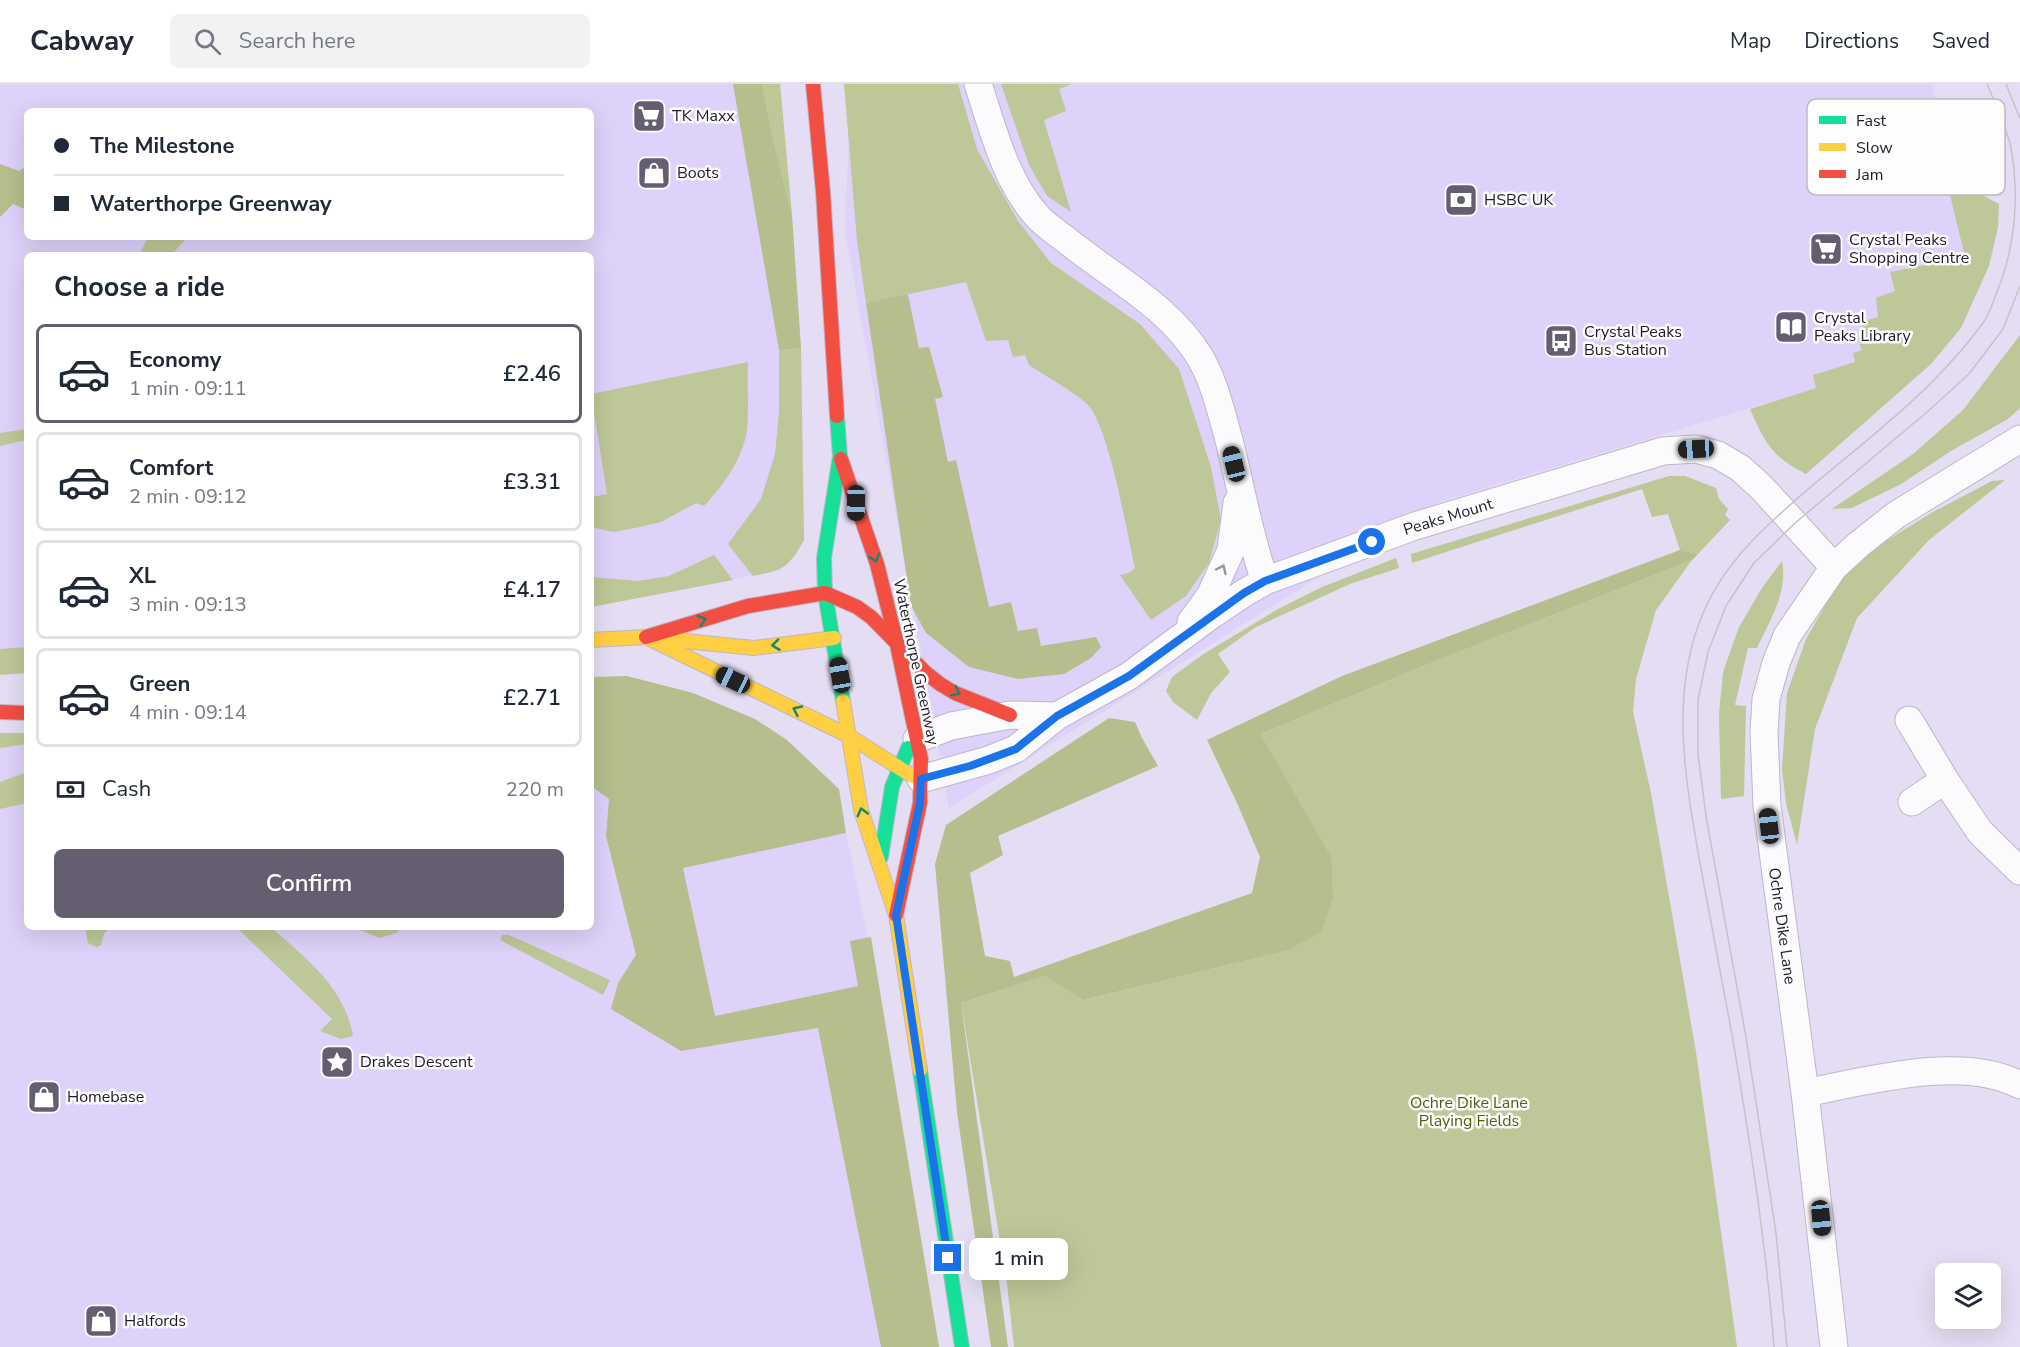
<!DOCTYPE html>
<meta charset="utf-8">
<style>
body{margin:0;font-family:"Nunito Sans",sans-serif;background:#f2f2f3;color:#1f2937;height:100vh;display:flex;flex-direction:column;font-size:22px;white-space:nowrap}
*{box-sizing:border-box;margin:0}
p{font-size:20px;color:#747a83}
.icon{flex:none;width:33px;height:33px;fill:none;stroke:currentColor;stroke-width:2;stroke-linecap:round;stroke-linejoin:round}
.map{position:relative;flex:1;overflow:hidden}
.side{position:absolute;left:24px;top:168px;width:570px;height:678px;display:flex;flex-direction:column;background:#fff;border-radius:9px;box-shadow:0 6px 24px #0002}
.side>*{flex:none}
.hud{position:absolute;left:24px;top:24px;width:570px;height:132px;border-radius:9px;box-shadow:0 6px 24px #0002;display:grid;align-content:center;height:132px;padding:0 30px;background:#fff}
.buttons{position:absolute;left:1935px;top:1179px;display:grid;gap:12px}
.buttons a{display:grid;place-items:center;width:66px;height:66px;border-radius:9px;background:#fff;box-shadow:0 6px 24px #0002;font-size:30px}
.end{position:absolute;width:27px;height:27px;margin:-14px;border:8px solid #1a73e8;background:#fff;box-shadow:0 0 0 3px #fff}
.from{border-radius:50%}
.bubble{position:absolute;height:42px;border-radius:9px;background:#fff;box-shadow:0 6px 24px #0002;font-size:20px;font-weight:600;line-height:42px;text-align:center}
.car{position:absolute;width:18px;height:36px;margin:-18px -9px;border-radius:8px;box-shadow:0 0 4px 2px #0007;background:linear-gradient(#222 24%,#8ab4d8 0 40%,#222 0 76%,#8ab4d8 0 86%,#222 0)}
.hud b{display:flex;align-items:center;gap:21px;height:57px;font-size:22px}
.hud b+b{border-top:2px solid #e0e1e3}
.hud i{width:15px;height:15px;background:#1f2937}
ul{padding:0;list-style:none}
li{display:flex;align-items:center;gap:18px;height:99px;margin:0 12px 9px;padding:0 18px;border:3px solid #e0e1e3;border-radius:9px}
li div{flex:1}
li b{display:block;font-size:22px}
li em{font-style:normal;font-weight:600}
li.on{border-color:#645e70}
li>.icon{width:54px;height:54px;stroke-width:1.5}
h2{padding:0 30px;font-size:27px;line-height:72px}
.pay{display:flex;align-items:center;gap:15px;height:66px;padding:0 30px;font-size:22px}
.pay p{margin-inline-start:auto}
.button{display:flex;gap:12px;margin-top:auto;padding:12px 30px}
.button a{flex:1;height:69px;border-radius:9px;background:#645e70;color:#fff;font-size:24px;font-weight:600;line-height:69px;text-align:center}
header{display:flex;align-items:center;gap:36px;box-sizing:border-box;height:84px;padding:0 30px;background:#fff;border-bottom:2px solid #e0e1e3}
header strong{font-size:28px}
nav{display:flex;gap:33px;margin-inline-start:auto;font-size:21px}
.search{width:420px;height:54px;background:#f2f2f3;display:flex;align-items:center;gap:15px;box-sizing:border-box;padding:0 21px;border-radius:9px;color:#747a83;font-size:22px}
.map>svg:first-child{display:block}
.built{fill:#ded1fa;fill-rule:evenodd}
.green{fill:#bec797}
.forest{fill:#b5be8c}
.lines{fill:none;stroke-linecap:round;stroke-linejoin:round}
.street-casing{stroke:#beb7ca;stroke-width:29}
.fast-casing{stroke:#beb7ca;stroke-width:16}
.slow-casing{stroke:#beb7ca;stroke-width:16}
.jam-casing{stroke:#beb7ca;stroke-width:16}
.street{stroke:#fbfafd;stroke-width:27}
.fast{stroke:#16e098;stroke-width:14}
.slow{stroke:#ffcf43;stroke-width:14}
.jam{stroke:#f24e42;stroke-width:14}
.tram{stroke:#c5c3c9;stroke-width:1.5}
.oneway{stroke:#1a8666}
.oneway2{stroke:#98959e}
.route{stroke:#1a73e8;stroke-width:8}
.labels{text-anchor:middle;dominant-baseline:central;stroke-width:5;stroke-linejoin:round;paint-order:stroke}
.poi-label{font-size:16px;fill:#1f192a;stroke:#fdfdfd;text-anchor:start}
.street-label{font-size:16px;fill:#1f192a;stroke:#fdfdfd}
.park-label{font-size:16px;fill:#515f12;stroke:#fdfdfd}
.key{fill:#fdfdfd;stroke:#bab9be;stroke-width:1.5}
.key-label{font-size:16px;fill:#1f192a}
</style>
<header>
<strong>Cabway</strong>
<div class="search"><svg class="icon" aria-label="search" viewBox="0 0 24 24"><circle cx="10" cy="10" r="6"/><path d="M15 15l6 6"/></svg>Search here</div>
<nav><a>Map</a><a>Directions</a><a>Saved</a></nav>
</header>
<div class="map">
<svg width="2020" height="1263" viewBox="0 0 2020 1263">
<rect width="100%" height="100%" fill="#e4ddf3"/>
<path class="built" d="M 0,0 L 780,0 L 792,131 L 801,264 L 804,456 L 795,472 L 781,486 L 591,523 L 591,171 L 27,171 L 27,589 L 0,591 ZM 27,27 L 591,27 L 591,153 L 27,153 Z
M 851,0 L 1932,0 L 1946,53 L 1938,63 L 1965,173 L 1890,188 L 1895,207 L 1865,251 L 1862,266 L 1856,278 L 1813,291 L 1816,304 L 1439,418 L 949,724 L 845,146 Z
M 591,590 L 676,951 L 817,924 L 887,1263 L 0,1263 L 0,661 L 27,659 L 27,843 L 591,843 Z
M 846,749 L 877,898 L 714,932 L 683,783 Z"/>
<path class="green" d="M 762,0 L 780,0 L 792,131 L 773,56 Z
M 844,0 L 958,0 L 977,65 L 1018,137 L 1051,179 L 1140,240 L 1179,285 L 1211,383 L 1221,436 L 1209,479 L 1186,512 L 1151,536 L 1120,491 L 1129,489 L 1135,484 C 1127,450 1109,341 1087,320 C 1070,305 1048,294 1029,281 L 1025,271 L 1013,273 L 1008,256 L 986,257 L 966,198 L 866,219 L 857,157 Z
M 1001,0 L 1072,0 L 1059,5 L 1066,27 L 1044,36 L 1071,128 L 1047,112 L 1029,81 Z
M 1946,53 L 1962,64 L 1982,111 L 1999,120 L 1998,143 L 1989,182 L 1961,244 L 1931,280 L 1806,390 C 1772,373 1765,359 1750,325 L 1816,304 L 1813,291 L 1855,278 L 1853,269 L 1862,266 L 1857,254 L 1865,251 L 1861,238 L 1878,233 L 1876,214 L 1895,207 L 1890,188 L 1965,173 L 1938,62 Z
M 148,153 L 184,153 L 187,154 L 171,171 L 139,171 Z
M 2020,251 L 2020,324 L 2008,335 L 1951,367 L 1901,400 L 1852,424 L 1832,425 L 1913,370 L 1963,326 Z
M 801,264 L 804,456 C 788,484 784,486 753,492 L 728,460 L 761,415 L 775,370 L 779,329 L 779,266 Z
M 748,278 C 747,300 749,323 747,345 C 744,373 723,402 704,422 L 696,419 L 661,438 L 640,443 L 614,448 L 591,443 L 591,413 L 607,410 L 591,310 Z
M 27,345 L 27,356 L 0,362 L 0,349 Z
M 1669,392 L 1685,392 L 1716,404 L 1719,415 L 1728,425 L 1725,431 L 1730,436 L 1698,470 L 1680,466 L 1668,430 L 1652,433 L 1642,405 L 1412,479 L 1411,470 Z
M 2005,396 L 1929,456 L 1857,534 L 1815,645 L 1797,761 L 1786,719 L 1782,685 L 1787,609 L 1806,555 L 1838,499 L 1870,467 L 1933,428 L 1992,397 Z
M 714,471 L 733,496 L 591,523 L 591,493 L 638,497 L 669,492 Z
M 1396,474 L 1399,484 L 1350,500 L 1256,543 L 1218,570 L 1230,588 L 1211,609 L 1197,636 L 1173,618 L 1166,607 L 1172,593 L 1202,571 L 1278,525 L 1322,503 Z
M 1692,476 L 1656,526 L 1636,595 L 1633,628 L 1651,709 L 1696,968 L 1737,1263 L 1014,1263 L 1007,1200 L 961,919 L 1045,892 L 1085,916 L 1286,867 L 1331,772 L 1261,650 L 1416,585 Z
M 1782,477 C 1788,509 1770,536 1757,564 L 1748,564 L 1735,621 L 1746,622 L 1744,712 L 1721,715 L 1719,630 L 1723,588 L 1739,543 L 1762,504 Z
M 27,563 L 27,589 L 0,591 L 0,565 Z
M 0,649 L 27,649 L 27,660 L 0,664 Z
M 27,688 L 27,719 L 0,725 L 0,698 Z
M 85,843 L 110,843 L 104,850 L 101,861 L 97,863 L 88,859 Z
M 236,843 L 271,843 C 307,876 344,902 353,952 L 341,955 L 320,947 L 332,935 Z
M 353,843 L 401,843 L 397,849 L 379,854 Z
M 502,851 L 509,851 L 610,896 L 603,911 L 500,856 Z"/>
<path class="forest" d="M 733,0 L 762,0 L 773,56 L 792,131 L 801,264 L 779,266 Z
M 0,80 L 19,87 L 27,82 L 27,126 L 13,120 L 0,133 Z
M 907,210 L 909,215 L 919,264 L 929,263 L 943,313 L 935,315 L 948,378 L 956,376 L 989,523 L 1011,518 L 1018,547 L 1037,544 L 1041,562 L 1096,553 L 1101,563 L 1091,574 L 1064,590 L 1018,595 L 969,583 L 926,549 L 911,522 L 866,219 Z
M 1680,466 L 1698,470 L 1692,476 L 1416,585 L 1261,650 L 1331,772 L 1333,814 L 1321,848 L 1286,867 L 1084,916 L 1045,892 L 961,919 L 1008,1263 L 991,1263 L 957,1028 L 935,780 L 946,741 L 1109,634 L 1135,638 L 1142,654 L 1158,682 L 998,752 L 1003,771 L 970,789 L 985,872 L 1010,877 L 1014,893 L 1252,809 L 1260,773 L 1237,719 L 1207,656 L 1342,592 Z
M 627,592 L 693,609 L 755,635 L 787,656 L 839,705 L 846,749 L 683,784 L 715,932 L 858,902 L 850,857 L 871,853 L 939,1263 L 881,1263 L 818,944 L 681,967 L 611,925 L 618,899 L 636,871 L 606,752 L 609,715 L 591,702 L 591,593 Z"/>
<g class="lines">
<g class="street-casing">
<path id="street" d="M 978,0 C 993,45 1005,96 1037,132 C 1045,141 1056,148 1065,155 C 1111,193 1170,222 1201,275 C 1215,300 1221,328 1229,356 C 1241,404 1249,451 1265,497
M 1191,538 L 1210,512 L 1231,466 L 1237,419
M 1909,636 L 1945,696 L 1980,748 L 2020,787
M 917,655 L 951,642 L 1010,631 L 1057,632
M 921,695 L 989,676 L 1016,665 L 1057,632 L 1129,592 L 1210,532 L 1244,509 L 1265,497 L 1415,442 L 1663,367 L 1696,365 L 1718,371 L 1740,384 L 1761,403 L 1834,483
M 1912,718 L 1945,696
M 1805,1009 C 1866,997 1963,970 2020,1001
M 1834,1263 L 1805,1009 L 1767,722 L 1764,648 L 1766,615 L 1776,579 L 1787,552 L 1834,483 L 1858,461 L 1896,431 L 2020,355"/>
</g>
<g class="fast-casing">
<path id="fast" d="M 837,332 L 840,372 L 824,474 L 825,509 L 843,617
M 881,773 L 892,703 L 908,664
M 920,986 L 962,1263"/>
</g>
<g class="slow-casing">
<path id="slow" d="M 646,553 L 849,652 L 909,690 L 921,695
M 591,556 L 646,553 L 754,564 L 834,554
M 843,617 L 861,726 L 896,831 L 920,986"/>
</g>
<g class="jam-casing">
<path id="jam" d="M 813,0 L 823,108 L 837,332
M 841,375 L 877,480 L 896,556 L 921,675 L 920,719 L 896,831
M 646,553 L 748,522 L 825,509 L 857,523 L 871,533 L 925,588 L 940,600 L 955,609 L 1010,631
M 0,628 L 27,629"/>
</g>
<use href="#street" class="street"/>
<use href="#fast" class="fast"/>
<use href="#slow" class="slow"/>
<use href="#jam" class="jam"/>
<path class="tram" d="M 2006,0 L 2020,35
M 1774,1263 C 1766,1160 1750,1058 1733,956 C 1723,901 1712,846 1702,790 C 1687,705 1667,611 1704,527 C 1727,474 1770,438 1813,401 C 1873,351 1939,301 1985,236 C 1990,228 1993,219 1996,210 C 2016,163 2020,109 2010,59 C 2004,39 1995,19 1987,0
M 1787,1263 L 1776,1149 L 1746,953 L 1706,732 L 1698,670 L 1698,616 L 1708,568 L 1726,522 L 1754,479 L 1794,440 L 1927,328 L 1969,290 L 2003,245 L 2020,202"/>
</g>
<defs><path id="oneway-chevron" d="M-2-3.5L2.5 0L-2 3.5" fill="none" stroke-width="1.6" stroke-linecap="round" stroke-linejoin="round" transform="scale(1.5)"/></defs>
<g class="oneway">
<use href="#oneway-chevron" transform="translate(875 474) rotate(73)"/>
<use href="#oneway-chevron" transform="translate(702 536) rotate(-17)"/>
<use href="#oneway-chevron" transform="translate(776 561) rotate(173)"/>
<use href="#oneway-chevron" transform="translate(956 608) rotate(26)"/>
<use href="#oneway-chevron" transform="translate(797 626) rotate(-155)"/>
<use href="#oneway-chevron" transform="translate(862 728) rotate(-105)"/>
</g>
<use class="oneway2" href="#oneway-chevron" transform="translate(1222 485) rotate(-65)"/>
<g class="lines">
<path class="route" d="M 948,1174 L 896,831 L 920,719 L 921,695 L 970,682 L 1016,665 L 1057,632 L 1129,592 L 1244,509 L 1265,497 L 1372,458"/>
</g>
<defs>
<g id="supermarket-square" transform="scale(1.725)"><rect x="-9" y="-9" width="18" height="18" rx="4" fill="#645e70" stroke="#fdfdfd"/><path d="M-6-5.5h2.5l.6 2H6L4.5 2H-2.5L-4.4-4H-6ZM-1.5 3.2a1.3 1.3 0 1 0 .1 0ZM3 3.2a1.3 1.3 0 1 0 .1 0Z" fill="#fff"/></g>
<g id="shop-square" transform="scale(1.725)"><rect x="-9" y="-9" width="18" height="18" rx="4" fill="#645e70" stroke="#fdfdfd"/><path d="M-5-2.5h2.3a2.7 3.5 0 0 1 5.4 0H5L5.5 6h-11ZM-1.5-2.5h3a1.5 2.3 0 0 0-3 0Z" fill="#fff"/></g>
<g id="bank-square" transform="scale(1.725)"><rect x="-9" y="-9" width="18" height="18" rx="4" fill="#645e70" stroke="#fdfdfd"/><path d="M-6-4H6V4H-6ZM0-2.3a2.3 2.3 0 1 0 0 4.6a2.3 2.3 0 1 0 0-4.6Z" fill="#fff"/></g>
<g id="library-square" transform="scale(1.725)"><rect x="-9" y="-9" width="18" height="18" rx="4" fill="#645e70" stroke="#fdfdfd"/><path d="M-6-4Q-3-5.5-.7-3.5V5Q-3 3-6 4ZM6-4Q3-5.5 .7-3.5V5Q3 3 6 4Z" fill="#fff"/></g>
<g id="bus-square" transform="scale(1.725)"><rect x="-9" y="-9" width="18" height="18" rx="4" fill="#645e70" stroke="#fdfdfd"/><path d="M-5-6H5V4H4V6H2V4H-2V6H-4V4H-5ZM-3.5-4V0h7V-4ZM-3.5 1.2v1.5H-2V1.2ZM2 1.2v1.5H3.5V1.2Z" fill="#fff"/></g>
<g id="sight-square" transform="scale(1.725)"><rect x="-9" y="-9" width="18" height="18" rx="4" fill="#645e70" stroke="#fdfdfd"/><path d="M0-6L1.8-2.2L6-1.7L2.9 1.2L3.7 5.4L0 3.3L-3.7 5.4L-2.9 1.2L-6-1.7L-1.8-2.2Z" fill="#fff"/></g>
</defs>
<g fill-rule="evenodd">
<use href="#supermarket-square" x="649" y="32"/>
<use href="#shop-square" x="654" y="89"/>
<use href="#bank-square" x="1461" y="116"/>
<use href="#supermarket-square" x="1826" y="165"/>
<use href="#library-square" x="1791" y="243"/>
<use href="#bus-square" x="1561" y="257"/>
<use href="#sight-square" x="337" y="978"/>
<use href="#shop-square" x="44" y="1013"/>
<use href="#shop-square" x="101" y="1237"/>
</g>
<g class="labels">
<g class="poi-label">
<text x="672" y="32">TK Maxx</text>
<text x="677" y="89">Boots</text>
<text x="1484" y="116">HSBC UK</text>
<text x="1849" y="156">Crystal Peaks<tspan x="1849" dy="18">Shopping Centre</tspan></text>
<text x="1814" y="234">Crystal<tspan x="1814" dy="18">Peaks Library</tspan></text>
<text x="1584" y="248">Crystal Peaks<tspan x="1584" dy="18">Bus Station</tspan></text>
<text x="360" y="978">Drakes Descent</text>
<text x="67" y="1013">Homebase</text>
<text x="124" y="1237">Halfords</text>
</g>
<g class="street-label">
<text transform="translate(1448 433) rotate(-17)">Peaks Mount</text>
<text transform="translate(916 578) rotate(78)">Waterthorpe Greenway</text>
<text transform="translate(1782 842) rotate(82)">Ochre Dike Lane</text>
</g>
<g class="park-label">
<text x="1469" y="1019">Ochre Dike Lane<tspan x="1469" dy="18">Playing Fields</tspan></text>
</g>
</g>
<rect x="1807" y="15" width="198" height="96" rx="9" class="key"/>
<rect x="1819" y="32" width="27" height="8" fill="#16e098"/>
<rect x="1819" y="59" width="27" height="8" fill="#ffcf43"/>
<rect x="1819" y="86" width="27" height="8" fill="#f24e42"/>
<g class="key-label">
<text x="1856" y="42">Fast</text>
<text x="1856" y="69">Slow</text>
<text x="1856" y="96">Jam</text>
</g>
</svg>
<div class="buttons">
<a><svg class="icon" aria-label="layers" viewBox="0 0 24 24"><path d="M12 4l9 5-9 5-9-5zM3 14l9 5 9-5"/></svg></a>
</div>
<i class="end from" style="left:1372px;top:458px"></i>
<i class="end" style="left:948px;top:1174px"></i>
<div class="bubble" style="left:969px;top:1154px;width:99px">1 min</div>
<i class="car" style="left:1696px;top:365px;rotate:267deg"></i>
<i class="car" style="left:1234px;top:380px;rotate:346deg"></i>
<i class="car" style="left:856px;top:419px;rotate:181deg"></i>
<i class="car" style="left:840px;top:591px;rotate:350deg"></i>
<i class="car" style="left:733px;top:596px;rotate:295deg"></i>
<i class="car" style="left:1769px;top:742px;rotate:353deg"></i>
<i class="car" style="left:1821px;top:1134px;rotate:174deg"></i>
<div class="hud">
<b><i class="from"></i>The Milestone</b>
<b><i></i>Waterthorpe Greenway</b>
</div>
<section class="side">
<h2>Choose a ride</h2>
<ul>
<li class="on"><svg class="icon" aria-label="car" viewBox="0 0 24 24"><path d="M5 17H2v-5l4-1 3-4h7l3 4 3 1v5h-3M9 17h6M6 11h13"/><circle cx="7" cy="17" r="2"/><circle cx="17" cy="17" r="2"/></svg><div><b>Economy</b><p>1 min · 09:11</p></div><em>£2.46</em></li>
<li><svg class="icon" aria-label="car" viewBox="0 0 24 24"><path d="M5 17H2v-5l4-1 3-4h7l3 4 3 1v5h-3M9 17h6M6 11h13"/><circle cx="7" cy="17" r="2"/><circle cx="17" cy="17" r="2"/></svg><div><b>Comfort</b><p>2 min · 09:12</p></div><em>£3.31</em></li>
<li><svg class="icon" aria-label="car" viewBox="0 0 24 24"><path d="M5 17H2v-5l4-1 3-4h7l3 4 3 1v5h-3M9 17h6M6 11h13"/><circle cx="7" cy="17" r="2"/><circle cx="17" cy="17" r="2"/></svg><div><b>XL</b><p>3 min · 09:13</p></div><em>£4.17</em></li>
<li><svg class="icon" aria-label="car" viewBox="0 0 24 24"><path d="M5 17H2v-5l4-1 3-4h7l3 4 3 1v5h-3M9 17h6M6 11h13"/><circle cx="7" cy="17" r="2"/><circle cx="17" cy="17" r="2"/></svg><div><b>Green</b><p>4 min · 09:14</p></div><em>£2.71</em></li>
</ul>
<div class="pay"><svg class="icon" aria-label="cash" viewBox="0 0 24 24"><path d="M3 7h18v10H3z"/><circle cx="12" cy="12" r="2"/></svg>Cash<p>220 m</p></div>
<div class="button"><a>Confirm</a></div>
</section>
</div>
